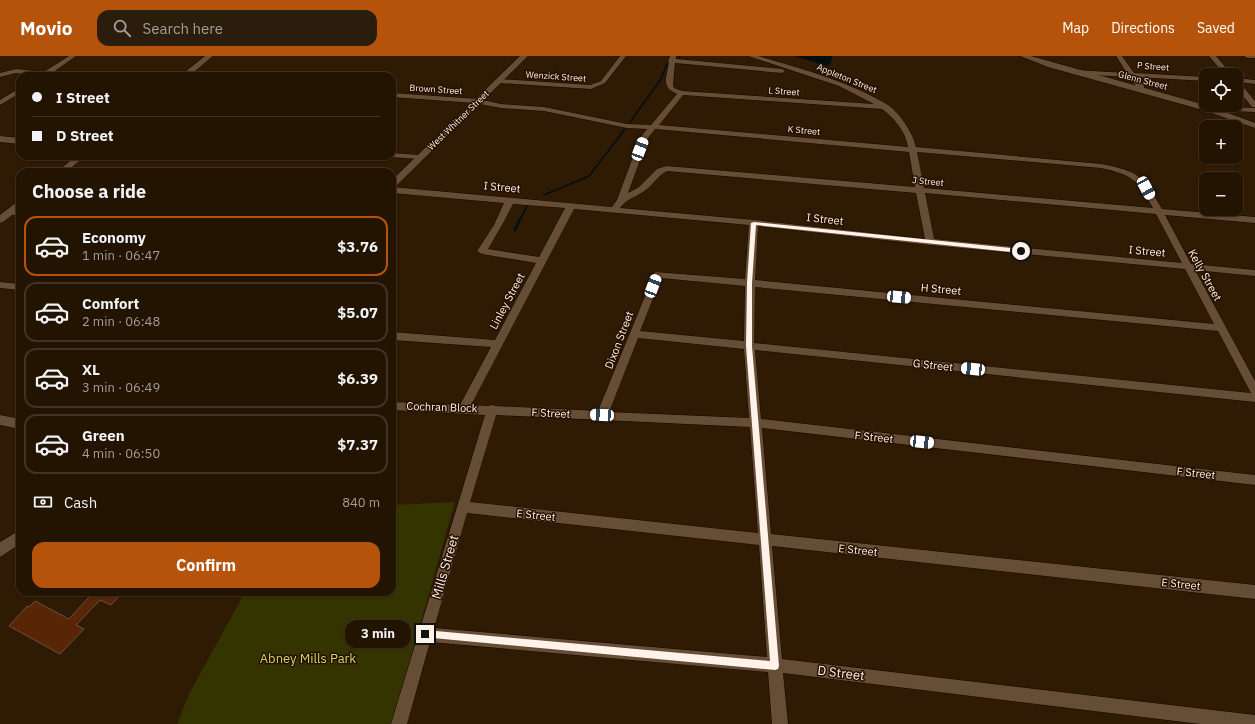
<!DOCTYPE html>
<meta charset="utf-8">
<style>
body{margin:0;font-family:"IBM Plex Sans",sans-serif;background:#2b1d0c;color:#f1f3f6;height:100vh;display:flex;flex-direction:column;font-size:15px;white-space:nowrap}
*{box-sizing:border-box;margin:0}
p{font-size:13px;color:#a39e99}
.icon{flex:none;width:22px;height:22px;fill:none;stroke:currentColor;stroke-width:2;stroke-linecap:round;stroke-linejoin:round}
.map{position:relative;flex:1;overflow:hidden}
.panel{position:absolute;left:16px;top:112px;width:380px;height:428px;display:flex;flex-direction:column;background:#231402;border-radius:12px;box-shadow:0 1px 3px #0004,0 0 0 1px #403324}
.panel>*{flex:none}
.banner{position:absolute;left:16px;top:16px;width:380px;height:88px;border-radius:12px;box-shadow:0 1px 3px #0004,0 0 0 1px #403324;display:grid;align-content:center;height:88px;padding:0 16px;background:#231402}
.fabs{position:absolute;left:1199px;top:12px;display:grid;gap:8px}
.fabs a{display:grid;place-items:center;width:44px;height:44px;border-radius:8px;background:#231402;box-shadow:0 1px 3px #0004,0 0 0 1px #403324;font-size:20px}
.end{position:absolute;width:18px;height:18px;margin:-9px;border:5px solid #fff2e8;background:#111;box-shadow:0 0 0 2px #111}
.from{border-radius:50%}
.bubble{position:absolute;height:28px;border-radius:12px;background:#231402;box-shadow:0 1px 3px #0004,0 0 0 1px #403324;font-size:13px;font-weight:700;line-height:28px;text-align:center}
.car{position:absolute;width:12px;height:24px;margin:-12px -6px;border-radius:5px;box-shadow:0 0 3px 1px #0007;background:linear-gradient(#fff 24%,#345 0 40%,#fff 0 76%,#345 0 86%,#fff 0)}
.banner b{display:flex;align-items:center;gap:14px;height:38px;font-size:15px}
.banner b+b{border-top:1px solid #403324}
.banner i{width:10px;height:10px;background:#f1f3f6}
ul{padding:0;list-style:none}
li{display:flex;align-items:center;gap:12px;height:60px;margin:0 8px 6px;padding:0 8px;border:2px solid #403324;border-radius:12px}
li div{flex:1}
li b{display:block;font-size:15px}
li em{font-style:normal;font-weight:700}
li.active{border-color:#b45309}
li>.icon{width:36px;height:36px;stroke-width:1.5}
h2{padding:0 16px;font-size:18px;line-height:48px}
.pay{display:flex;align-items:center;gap:10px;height:44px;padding:0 16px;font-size:15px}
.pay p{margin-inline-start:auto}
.button{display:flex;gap:8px;margin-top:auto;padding:8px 16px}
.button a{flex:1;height:46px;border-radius:12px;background:#b45309;color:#fff;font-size:16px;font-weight:700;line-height:46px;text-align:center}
header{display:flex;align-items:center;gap:24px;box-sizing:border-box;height:56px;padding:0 20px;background:#b45309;color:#fff}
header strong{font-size:19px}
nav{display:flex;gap:22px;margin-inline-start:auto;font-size:14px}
.search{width:280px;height:36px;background:#2b1d0c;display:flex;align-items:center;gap:10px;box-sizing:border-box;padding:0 14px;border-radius:12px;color:#a39e99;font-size:15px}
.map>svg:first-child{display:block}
.green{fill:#333400}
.water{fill:#020e12}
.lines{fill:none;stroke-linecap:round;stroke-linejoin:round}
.stream-far1{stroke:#020e12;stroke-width:1.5}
.stream{stroke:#020e12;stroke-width:2.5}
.building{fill:#582506;stroke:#6e4f40}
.minor-casing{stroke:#160400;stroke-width:1}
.tertiary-casing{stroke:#160400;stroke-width:1}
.secondary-casing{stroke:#160400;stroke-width:1}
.minor{fill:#664e36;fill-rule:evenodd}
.tertiary{fill:#664e36;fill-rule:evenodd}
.secondary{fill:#664e36;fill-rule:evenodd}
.route{fill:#fff2e8}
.labels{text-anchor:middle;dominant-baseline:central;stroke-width:3;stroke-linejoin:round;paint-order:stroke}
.far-street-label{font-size:9px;fill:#fff2e8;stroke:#251000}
.street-label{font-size:11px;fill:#fff2e8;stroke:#251000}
.near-street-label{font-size:13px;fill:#fff2e8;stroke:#251000}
.near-park-label{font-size:13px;fill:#cfd565;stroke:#251000}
</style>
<header>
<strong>Movio</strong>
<div class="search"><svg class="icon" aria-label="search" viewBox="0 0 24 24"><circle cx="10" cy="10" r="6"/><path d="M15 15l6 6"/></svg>Search here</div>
<nav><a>Map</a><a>Directions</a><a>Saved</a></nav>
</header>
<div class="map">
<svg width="1255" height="668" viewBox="0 0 1255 668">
<rect width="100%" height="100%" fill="#2f1a03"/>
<path class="green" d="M 455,446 L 392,668 L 177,668 L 189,638 L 245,536 L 392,536 L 392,449 Z"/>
<path class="water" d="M 794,0 L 832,0 L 831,7 L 827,10 Z"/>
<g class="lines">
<path class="stream-far1" d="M 679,3 L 680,0
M 630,66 L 661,23 L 667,8
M 544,139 L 589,120 L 625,73
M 520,164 L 527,150"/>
<path class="stream" d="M 515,174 L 520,163"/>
</g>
<path class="building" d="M 82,536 L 123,536 L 111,549 L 100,544 L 76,569 L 84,573 L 60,598 L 9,570 L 27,550 L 29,551 L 35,545 L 69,563 L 90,540 Z"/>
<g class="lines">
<g class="minor-casing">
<path id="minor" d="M 69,0 L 76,0 L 52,17 L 63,18 L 66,20 L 40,20 L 16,17 L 0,21 L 0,17 L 16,13 L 44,16 Z
M 620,0 L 626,0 L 605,27 L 591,33 L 499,27 L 496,25 L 499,23 L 590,29 L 601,25 Z
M 670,0 L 676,0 L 676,3 L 782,13 L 785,15 L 782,17 L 675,7 L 673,29 L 674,32 L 682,35 L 874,48 L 839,30 L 748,0 L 758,0 C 803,13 848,25 888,49 C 900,57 913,77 916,91 L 1101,108 C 1138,115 1144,120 1162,153 L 1255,161 L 1255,167 L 1165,159 L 1191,208 L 1255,214 L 1255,220 L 1195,214 L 1255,325 L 1255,346 L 755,294 L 761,363 L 1255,419 L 1255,429 L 762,372 L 771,478 L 1255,529 L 1255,543 L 772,490 L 782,603 L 1255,659 L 1255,668 L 1200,668 L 783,617 L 788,668 L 772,668 L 768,616 L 430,586 L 407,668 L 391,668 L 485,359 L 392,354 L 392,346 L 460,349 L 491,291 L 392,284 L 392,276 L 495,284 L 536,207 L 482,198 L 477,195 L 494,169 L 504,147 L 392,137 L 392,131 L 612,151 L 617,144 L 640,82 L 647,73 L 627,72 L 544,55 L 501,52 L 474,47 L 392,41 L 392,37 L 478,43 L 501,48 L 544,51 L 627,68 L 651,69 L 677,38 C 660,31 667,21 669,6 L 668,5 ZM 683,39 L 882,53 C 895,63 905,74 908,91 L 659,69 ZM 655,73 L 909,96 L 915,131 L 666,110 L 657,113 L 639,131 L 628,137 L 648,82 ZM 917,96 L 1101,112 C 1133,119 1138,124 1153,152 L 924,132 ZM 667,115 L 916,137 L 925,183 L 754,164 L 620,152 C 627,142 637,141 646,134 C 653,128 659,119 667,115 ZM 925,137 L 1156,158 L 1182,207 L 934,183 ZM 513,148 L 565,152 L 539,201 L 488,193 L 502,169 ZM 574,153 L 749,169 L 745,223 L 655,216 L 598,355 L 496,350 L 492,349 L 488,350 L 471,349 ZM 758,170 L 930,189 L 1185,213 L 1214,268 L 755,224 ZM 661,222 L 745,230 L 744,285 L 640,275 ZM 755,231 L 1218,275 L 1251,337 L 754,287 ZM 638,282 L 744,293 L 749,362 L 609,356 ZM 496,359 L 750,371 L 758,477 L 470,446 ZM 467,457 L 759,489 L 767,601 L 434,572 Z
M 1116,0 L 1122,0 L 1134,17 L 1206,21 L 1206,25 L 1137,21 L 1144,30 L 1144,33 L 1140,35 L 1138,34 L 1136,30 L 1130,21 L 1074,18 L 1071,16 L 1074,14 L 1127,17 Z
M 1209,0 L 1216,0 L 1232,19 L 1225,19 Z
M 1244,0 L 1255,0 L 1255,2 L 1247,2 Z
M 1236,22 L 1255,24 L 1255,28 L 1239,26 L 1255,45 L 1255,51 L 1252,51 L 1236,31 Z
M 20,32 L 20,37 L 0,49 L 0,44 Z
M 1203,50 L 1255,52 L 1255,56 L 1206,54 L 1203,54 Z
M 392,97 L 420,99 L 424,101 L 420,103 L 389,101 L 392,100 Z
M 10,153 L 20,154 L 20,160 L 7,158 L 6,156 L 7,154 Z
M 0,226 L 20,228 L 20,234 L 0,232 Z
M 0,359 L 20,363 L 20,373 L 0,369 Z"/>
</g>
<g class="tertiary-casing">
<path id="tertiary" d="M 205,0 L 213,0 L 189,20 L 180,20 Z
M 1020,0 L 1031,0 L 1209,50 L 1255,67 L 1255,72 L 1203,54 L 1048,11 Z
M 0,80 L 20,82 L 20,88 L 0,86 Z
M 76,100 L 85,100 L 66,116 L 57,116 Z
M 20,145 L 20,153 L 3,166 L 0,167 L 0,159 L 17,146 Z"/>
</g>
<g class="secondary-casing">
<path id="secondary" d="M 520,0 L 528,0 L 395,131 L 392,132 L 392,124 Z
M 20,474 L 20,488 L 0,501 L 0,486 Z"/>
</g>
<use href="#minor" class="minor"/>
<use href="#tertiary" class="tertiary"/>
<use href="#secondary" class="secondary"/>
</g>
<path class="route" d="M 754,166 L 1021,193 L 1023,195 L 1021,197 L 756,169 L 752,227 L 752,290 L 779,610 L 778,613 L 775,614 L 422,581 L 421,578 L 422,575 L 425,574 L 770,605 L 746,290 L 747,227 L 751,167 Z"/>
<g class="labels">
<g class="far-street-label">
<text transform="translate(1153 10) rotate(4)">P Street</text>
<text transform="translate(556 20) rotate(4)">Wenzick Street</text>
<text transform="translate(847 22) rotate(22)">Appleton Street</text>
<text transform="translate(1143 24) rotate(15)">Glenn Street</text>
<text transform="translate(436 33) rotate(4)">Brown Street</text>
<text transform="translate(784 35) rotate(4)">L Street</text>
<text transform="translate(458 64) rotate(-44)">West Whitner Street</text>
<text transform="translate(804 74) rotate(5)">K Street</text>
<text transform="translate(928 125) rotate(5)">J Street</text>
</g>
<g class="street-label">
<text transform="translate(502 131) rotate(5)">I Street</text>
<text transform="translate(825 163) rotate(6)">I Street</text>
<text transform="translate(1147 195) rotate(5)">I Street</text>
<text transform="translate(1205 219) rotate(61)">Kelly Street</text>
<text transform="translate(941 233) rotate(5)">H Street</text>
<text transform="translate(507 245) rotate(-62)">Linley Street</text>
<text transform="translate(619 284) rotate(-69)">Dixon Street</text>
<text transform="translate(933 309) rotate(6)">G Street</text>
<text transform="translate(442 351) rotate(2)">Cochran Block</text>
<text transform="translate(551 357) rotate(3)">F Street</text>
<text transform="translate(874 381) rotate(6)">F Street</text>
<text transform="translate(1196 417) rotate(6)">F Street</text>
<text transform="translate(536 459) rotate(6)">E Street</text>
<text transform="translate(858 494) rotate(6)">E Street</text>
<text transform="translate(1181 528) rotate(6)">E Street</text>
</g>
<g class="near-street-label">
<text transform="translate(445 511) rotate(-74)">Mills Street</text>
<text transform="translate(841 617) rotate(7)">D Street</text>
</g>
<g class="near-park-label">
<text x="308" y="602">Abney Mills Park</text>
</g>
</g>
</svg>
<div class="fabs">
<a><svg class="icon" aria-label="locate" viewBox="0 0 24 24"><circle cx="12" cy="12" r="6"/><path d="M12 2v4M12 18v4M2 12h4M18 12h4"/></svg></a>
<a>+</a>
<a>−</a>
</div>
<i class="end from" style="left:1021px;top:195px"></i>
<i class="end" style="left:425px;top:578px"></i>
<div class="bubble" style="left:345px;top:564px;width:66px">3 min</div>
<i class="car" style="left:640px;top:93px;rotate:21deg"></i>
<i class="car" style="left:1146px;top:132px;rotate:152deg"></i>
<i class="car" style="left:653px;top:230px;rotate:21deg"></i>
<i class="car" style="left:899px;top:241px;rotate:95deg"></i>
<i class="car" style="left:973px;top:313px;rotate:276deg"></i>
<i class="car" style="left:602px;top:359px;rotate:273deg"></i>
<i class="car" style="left:922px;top:386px;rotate:96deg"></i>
<div class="banner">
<b><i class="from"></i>I Street</b>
<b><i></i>D Street</b>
</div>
<section class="panel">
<h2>Choose a ride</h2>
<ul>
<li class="active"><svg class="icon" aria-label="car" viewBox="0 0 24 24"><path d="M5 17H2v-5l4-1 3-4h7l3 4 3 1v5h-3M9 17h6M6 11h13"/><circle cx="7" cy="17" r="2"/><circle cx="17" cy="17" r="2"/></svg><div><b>Economy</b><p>1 min · 06:47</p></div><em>$3.76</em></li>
<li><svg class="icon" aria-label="car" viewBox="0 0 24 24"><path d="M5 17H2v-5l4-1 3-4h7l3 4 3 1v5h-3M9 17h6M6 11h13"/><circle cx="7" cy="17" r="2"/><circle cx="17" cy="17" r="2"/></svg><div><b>Comfort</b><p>2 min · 06:48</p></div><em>$5.07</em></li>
<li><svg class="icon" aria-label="car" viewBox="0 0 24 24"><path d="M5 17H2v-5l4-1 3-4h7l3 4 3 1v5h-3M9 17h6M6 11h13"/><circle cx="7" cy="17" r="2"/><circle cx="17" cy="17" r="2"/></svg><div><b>XL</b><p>3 min · 06:49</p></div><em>$6.39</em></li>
<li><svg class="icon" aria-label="car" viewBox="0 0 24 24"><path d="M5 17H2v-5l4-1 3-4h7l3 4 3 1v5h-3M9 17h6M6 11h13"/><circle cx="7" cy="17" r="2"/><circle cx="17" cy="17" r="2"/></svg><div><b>Green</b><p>4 min · 06:50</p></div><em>$7.37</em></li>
</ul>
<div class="pay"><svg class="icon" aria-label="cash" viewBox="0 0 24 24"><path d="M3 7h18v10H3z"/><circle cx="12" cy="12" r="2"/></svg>Cash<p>840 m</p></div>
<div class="button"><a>Confirm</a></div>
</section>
</div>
